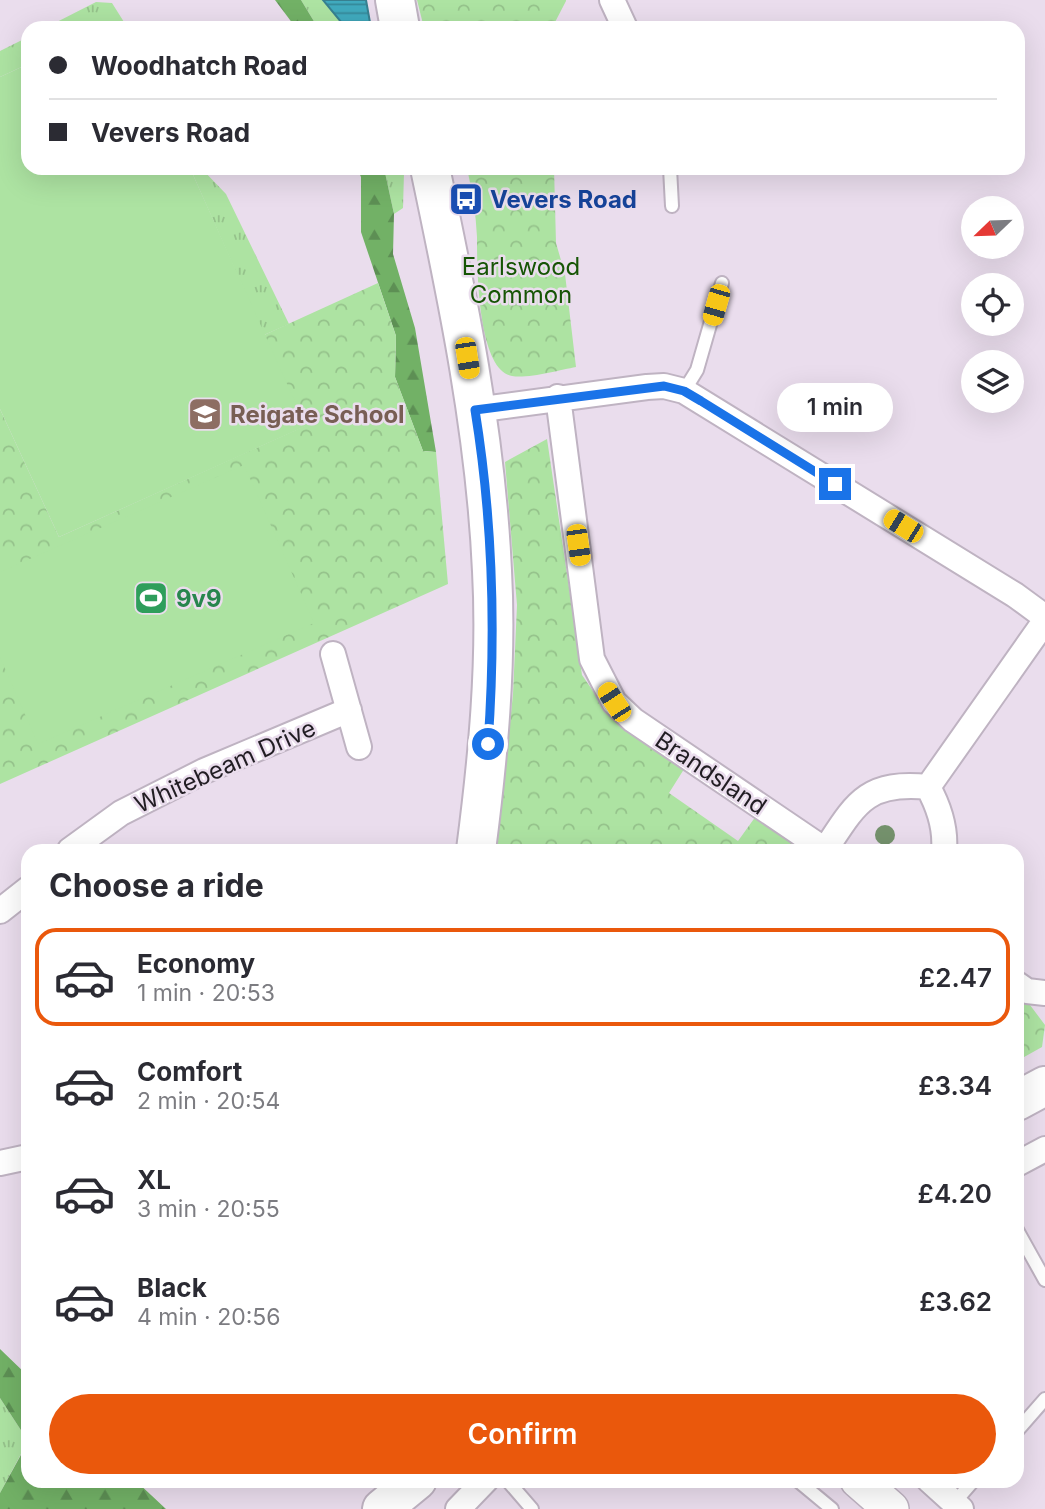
<!DOCTYPE html>
<meta charset="utf-8">
<style>
body{margin:0;font-family:Inter,sans-serif;background:#f2f2f3;color:#2b2b33;height:100vh;display:flex;flex-direction:column;font-size:26px;white-space:nowrap}
*{box-sizing:border-box;margin:0}
p{font-size:23px;color:#7c7c81}
.icon{flex:none;width:38px;height:38px;fill:none;stroke:currentColor;stroke-width:2;stroke-linecap:round;stroke-linejoin:round}
.map{position:relative;flex:1;overflow:hidden}
.sheet{position:absolute;left:21px;top:844px;width:1003px;height:644px;display:flex;flex-direction:column;background:#fff;border-radius:21px;box-shadow:0 7px 28px #0002}
.sheet>*{flex:none}
.hud{position:absolute;left:21px;top:21px;width:1004px;height:154px;border-radius:21px;box-shadow:0 7px 28px #0002;display:grid;align-content:center;height:154px;padding:0 28px;background:#fff}
.needle{width:46px;rotate:247deg}
.buttons{position:absolute;left:961px;top:196px;display:grid;gap:14px}
.buttons a{display:grid;place-items:center;width:63px;height:63px;border-radius:50%;background:#fff;box-shadow:0 7px 28px #0002;font-size:35px}
.end{position:absolute;width:32px;height:32px;margin:-16px;border:9px solid #1a73e8;background:#fff;box-shadow:0 0 0 4px #fff}
.from{border-radius:50%}
.bubble{position:absolute;height:49px;border-radius:24px;background:#fff;box-shadow:0 7px 28px #0002;font-size:23px;font-weight:600;line-height:49px;text-align:center}
.car{position:absolute;width:21px;height:42px;margin:-21px -10px;border-radius:9px;box-shadow:0 0 5px 2px #0007;background:linear-gradient(#f5c518 24%,#345 0 40%,#f5c518 0 76%,#345 0 86%,#f5c518 0)}
.hud b{display:flex;align-items:center;gap:24px;height:66px;font-size:26px}
.hud b+b{border-top:2px solid #e1e1e2}
.hud i{width:18px;height:18px;background:#2b2b33}
ul{padding:0;list-style:none}
li{display:flex;align-items:center;gap:21px;height:98px;margin:0 14px 10px;padding:0 14px;border:4px solid transparent;border-radius:21px}
li div{flex:1}
li b{display:block;font-size:26px}
li em{font-style:normal;font-weight:600}
li.active{border-color:#ea580c}
li>.icon{width:63px;height:63px;stroke-width:1.5}
h2{padding:0 28px;font-size:32px;line-height:84px}
.primary-button{display:flex;gap:14px;margin-top:auto;padding:14px 28px}
.primary-button a{flex:1;height:80px;border-radius:42px;background:#ea580c;color:#fff;font-size:28px;font-weight:600;line-height:80px;text-align:center}
.map>svg:first-child{display:block}
.grass{fill:url(#grass-tufts)}
.forest{fill:url(#forest-firs)}
.park{fill:url(#park-crowns)}
.garden{fill:#ade3a2}
.water{fill:url(#water-rules);stroke:#378090;stroke-width:2}
.lines{fill:none;stroke-linecap:round;stroke-linejoin:round}
.lane-casing{stroke:#bfb3c2;stroke-width:16}
.street-casing{stroke:#bfb3c2;stroke-width:28}
.secondary-casing{stroke:#bfb3c2;stroke-width:38}
.primary-casing{stroke:#bfb3c2;stroke-width:42}
.lane{stroke:#fff;stroke-width:12}
.street{stroke:#fff;stroke-width:24}
.secondary{stroke:#fff;stroke-width:35}
.primary{stroke:#fff;stroke-width:38}
.tree{fill:#75926d}
.route{stroke:#1a73e8;stroke-width:9}
.labels{text-anchor:middle;dominant-baseline:central;stroke-width:5;stroke-linejoin:round;paint-order:stroke}
.transit-label{font-size:24px;font-weight:bold;fill:#164399;stroke:#eadded;text-anchor:start}
.park-label{font-size:24px;fill:#165505;stroke:#eadded}
.education-label{font-size:24px;font-weight:bold;fill:#785e54;stroke:#eadded;text-anchor:start}
.leisure-label{font-size:24px;font-weight:bold;fill:#27864d;stroke:#eadded;text-anchor:start}
.street-label{font-size:24px;fill:#211d23;stroke:#eadded}
</style>
<div class="map">
<svg width="1045" height="1509" viewBox="0 0 1045 1509">
<defs>
<pattern id="grass-tufts" width="24" height="20" patternUnits="userSpaceOnUse" patternTransform="scale(1.75)"><rect width="24" height="20" fill="#ade3a2"/><path d="M3 7l-1-3M5 7V3M7 7l1-3M15 17l-1-3M17 17v-4M19 17l1-3" fill="none" stroke="#95c28b"/></pattern>
<pattern id="forest-firs" width="22" height="20" patternUnits="userSpaceOnUse" patternTransform="scale(1.75)"><rect width="22" height="20" fill="#72b166"/><path d="M5 1l3.5 6h-7zM16 11l3.5 6h-7z" fill="#5d8f54"/></pattern>
<pattern id="park-crowns" width="20" height="18" patternUnits="userSpaceOnUse" patternTransform="scale(1.75)"><rect width="20" height="18" fill="#ade3a2"/><path d="M2 6a3 3 0 1 1 6 0M12 15a3 3 0 1 1 6 0" fill="none" stroke="#95c28b"/></pattern>
<pattern id="water-rules" width="6" height="5" patternUnits="userSpaceOnUse" patternTransform="scale(1.75)"><rect width="6" height="5" fill="#40aabe"/><path d="M0 2.5h6" fill="none" stroke="#358a9a"/></pattern>
</defs>
<rect width="100%" height="100%" fill="#eadded"/>
<path class="grass" d="M 301,0 L 366,0 L 371,28 L 318,28 Z
M 96,2 L 112,3 L 124,22 L 109,28 L 45,28 Z
M 28,37 L 28,64 L 0,77 L 0,51 Z
M 190,168 L 201,168 L 226,194 L 289,324 L 264,335 Z
M 384,168 L 403,168 L 404,173 L 403,208 L 394,214 Z
M 0,1398 L 28,1441 L 0,1493 Z"/>
<path class="forest" d="M 275,0 L 301,0 L 318,28 L 296,28 Z
M 357,168 L 384,168 L 394,214 L 393,254 L 415,328 L 436,452 L 423,451 L 395,377 L 396,336 L 361,232 L 361,177 Z
M 0,1349 L 28,1376 L 28,1441 L 0,1398 Z
M 28,1442 L 28,1480 L 136,1481 L 166,1509 L 0,1509 L 0,1493 Z"/>
<path class="park" d="M 417,0 L 566,0 L 566,1 L 552,28 L 424,28 Z
M 467,168 L 554,168 L 556,243 L 565,274 L 576,367 C 560,370 527,379 512,376 C 477,370 477,265 477,237 C 476,214 472,191 467,168 Z
M 378,283 L 396,336 L 395,377 L 423,451 L 436,452 L 448,584 L 0,784 L 0,409 L 59,537 L 305,426 L 264,335 Z
M 547,439 L 582,675 L 604,707 L 686,766 L 669,793 L 738,841 L 756,816 L 806,850 L 497,850 L 513,694 L 517,605 L 505,462 Z
M 1017,996 L 1030,1005 L 1045,1025 L 1042,1047 L 1017,1061 Z"/>
<path class="garden" d="M 28,64 L 28,168 L 190,168 L 306,426 L 59,537 L 0,409 L 0,77 Z
M 244,465 L 314,623 L 38,744 L 0,657 L 0,572 Z"/>
<path class="water" d="M 323,0 L 366,0 L 371,28 L 346,28 Z"/>
<g class="lines">
<g class="lane-casing">
<path id="lane" d="M 670,168 L 672,206
M 684,391 L 697,370 L 722,283
M 1017,1230 L 1045,1280
M 1017,1431 L 1045,1399
M 507,1480 L 532,1509
M 797,1480 L 832,1509
M 954,1503 L 974,1480"/>
</g>
<g class="street-casing">
<path id="street" d="M 612,0 L 625,28
M 558,397 L 592,659 L 614,702 L 633,720 L 825,850 C 856,803 866,781 928,787 C 939,807 946,827 944,850
M 475,410 L 647,387 L 664,386 L 684,391 L 1015,595 L 1045,617
M 333,654 L 359,747
M 928,787 L 1045,621
M 70,850 L 121,813 L 204,771 L 349,710
M 0,911 L 28,889
M 1017,984 L 1027,991 L 1045,993
M 0,1163 L 28,1157
M 1017,1164 L 1045,1149
M 929,1480 L 961,1509
M 458,1509 L 486,1480"/>
</g>
<g class="secondary-casing">
<path id="secondary" d="M 858,1480 L 891,1509"/>
</g>
<g class="primary-casing">
<path id="primary" d="M 395,0 L 400,28
M 430,168 C 458,300 486,435 492,571 C 497,664 488,758 476,850
M 1017,1101 L 1045,1086
M 382,1509 L 417,1480"/>
</g>
<use href="#lane" class="lane"/>
<use href="#street" class="street"/>
<use href="#secondary" class="secondary"/>
<use href="#primary" class="primary"/>
</g>
<circle class="tree" cx="885" cy="835" r="10"/>
<g class="lines">
<path class="route" d="M 488,744 C 496,632 493,521 475,410 L 664,386 L 684,391 L 701,401 L 835,484"/>
</g>
<defs>
<g id="bus-square" transform="scale(1.75)"><rect x="-9" y="-9" width="18" height="18" rx="4" fill="#1a4fb4" stroke="#eadded"/><path d="M-5-6H5V4H4V6H2V4H-2V6H-4V4H-5ZM-3.5-4V0h7V-4ZM-3.5 1.2v1.5H-2V1.2ZM2 1.2v1.5H3.5V1.2Z" fill="#fff"/></g>
<g id="school-square" transform="scale(1.75)"><rect x="-9" y="-9" width="18" height="18" rx="4" fill="#8d6e63" stroke="#eadded"/><path d="M0-5L7-2L0 1L-7-2ZM-4 1L0 2.5L4 1V4Q0 6-4 4Z" fill="#fff"/></g>
<g id="stadium-square" transform="scale(1.75)"><rect x="-9" y="-9" width="18" height="18" rx="4" fill="#2e9e5b" stroke="#eadded"/><path d="M0-5a6.5 5 0 1 0 0 10a6.5 5 0 1 0 0-10ZM-3.5-1.8h7v3.6h-7Z" fill="#fff"/></g>
</defs>
<g fill-rule="evenodd">
<use href="#bus-square" x="466" y="199"/>
<use href="#school-square" x="205" y="414"/>
<use href="#stadium-square" x="151" y="598"/>
</g>
<g class="labels">
<g class="transit-label">
<text x="490" y="199">Vevers Road</text>
</g>
<g class="park-label">
<text x="521" y="266">Earlswood<tspan x="521" dy="28">Common</tspan></text>
</g>
<g class="education-label">
<text x="230" y="414">Reigate School</text>
</g>
<g class="leisure-label">
<text x="176" y="598">9v9</text>
</g>
<g class="street-label">
<text transform="translate(225 766) rotate(-24)">Whitebeam Drive</text>
<text transform="translate(711 773) rotate(34)">Brandsland</text>
</g>
</g>
</svg>
<div class="buttons">
<a><svg class="needle" viewBox="-14 -14 28 28"><path d="M0-13l5 13h-10z" fill="#e53935"/><path d="M0 13l5-13h-10z" fill="#7c7c81"/></svg></a>
<a><svg class="icon" aria-label="locate" viewBox="0 0 24 24"><circle cx="12" cy="12" r="6"/><path d="M12 2v4M12 18v4M2 12h4M18 12h4"/></svg></a>
<a><svg class="icon" aria-label="layers" viewBox="0 0 24 24"><path d="M12 4l9 5-9 5-9-5zM3 14l9 5 9-5"/></svg></a>
</div>
<i class="end from" style="left:488px;top:744px"></i>
<i class="end" style="left:835px;top:484px"></i>
<div class="bubble" style="left:777px;top:383px;width:116px">1 min</div>
<i class="car" style="left:716px;top:305px;rotate:196deg"></i>
<i class="car" style="left:467px;top:358px;rotate:171deg"></i>
<i class="car" style="left:903px;top:526px;rotate:302deg"></i>
<i class="car" style="left:578px;top:545px;rotate:172deg"></i>
<i class="car" style="left:614px;top:702px;rotate:327deg"></i>
<div class="hud">
<b><i class="from"></i>Woodhatch Road</b>
<b><i></i>Vevers Road</b>
</div>
<section class="sheet">
<h2>Choose a ride</h2>
<ul>
<li class="active"><svg class="icon" aria-label="car" viewBox="0 0 24 24"><path d="M5 17H2v-5l4-1 3-4h7l3 4 3 1v5h-3M9 17h6M6 11h13"/><circle cx="7" cy="17" r="2"/><circle cx="17" cy="17" r="2"/></svg><div><b>Economy</b><p>1 min · 20:53</p></div><em>£2.47</em></li>
<li><svg class="icon" aria-label="car" viewBox="0 0 24 24"><path d="M5 17H2v-5l4-1 3-4h7l3 4 3 1v5h-3M9 17h6M6 11h13"/><circle cx="7" cy="17" r="2"/><circle cx="17" cy="17" r="2"/></svg><div><b>Comfort</b><p>2 min · 20:54</p></div><em>£3.34</em></li>
<li><svg class="icon" aria-label="car" viewBox="0 0 24 24"><path d="M5 17H2v-5l4-1 3-4h7l3 4 3 1v5h-3M9 17h6M6 11h13"/><circle cx="7" cy="17" r="2"/><circle cx="17" cy="17" r="2"/></svg><div><b>XL</b><p>3 min · 20:55</p></div><em>£4.20</em></li>
<li><svg class="icon" aria-label="car" viewBox="0 0 24 24"><path d="M5 17H2v-5l4-1 3-4h7l3 4 3 1v5h-3M9 17h6M6 11h13"/><circle cx="7" cy="17" r="2"/><circle cx="17" cy="17" r="2"/></svg><div><b>Black</b><p>4 min · 20:56</p></div><em>£3.62</em></li>
</ul>
<div class="primary-button"><a>Confirm</a></div>
</section>
</div>
